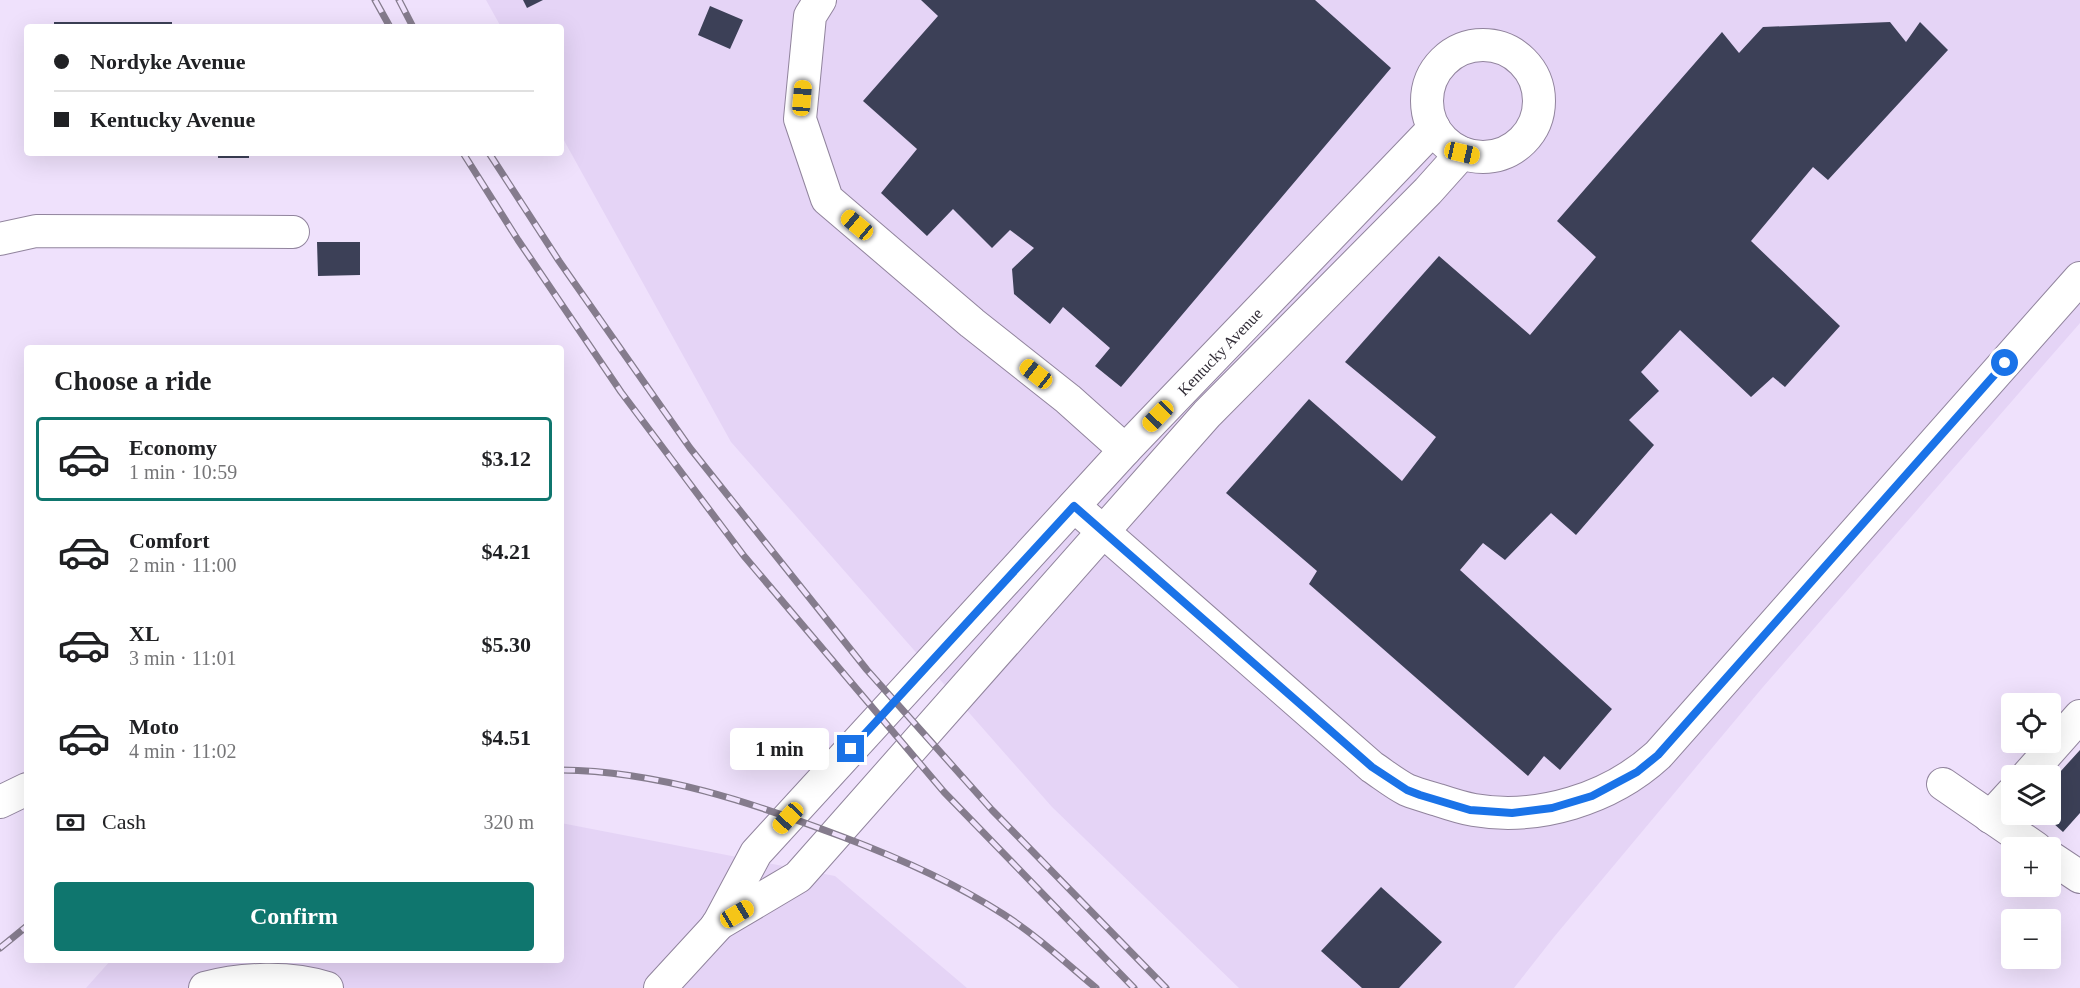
<!DOCTYPE html>
<meta charset="utf-8">
<style>
body{margin:0;font-family:"Times New Roman",serif;background:#f6f6f6;color:#202124;height:100vh;display:flex;flex-direction:column;font-size:22px;white-space:nowrap}
*{box-sizing:border-box;margin:0}
p{font-size:20px;color:#757577}
.icon{flex:none;width:33px;height:33px;fill:none;stroke:currentColor;stroke-width:2;stroke-linecap:round;stroke-linejoin:round}
.map{position:relative;flex:1;overflow:hidden}
.drawer{position:absolute;left:24px;top:345px;width:540px;height:618px;display:flex;flex-direction:column;background:#fff;border-radius:6px;box-shadow:0 6px 24px #0002}
.drawer>*{flex:none}
.top-card{position:absolute;left:24px;top:24px;width:540px;height:132px;border-radius:6px;box-shadow:0 6px 24px #0002;display:grid;align-content:center;height:132px;padding:0 30px;background:#fff}
.fabs{position:absolute;left:2001px;top:693px;display:grid;gap:12px}
.fabs a{display:grid;place-items:center;width:60px;height:60px;border-radius:6px;background:#fff;box-shadow:0 6px 24px #0002;font-size:30px}
.end{position:absolute;width:27px;height:27px;margin:-14px;border:8px solid #1a73e8;background:#fff;box-shadow:0 0 0 3px #fff}
.from{border-radius:50%}
.bubble{position:absolute;height:42px;border-radius:6px;background:#fff;box-shadow:0 6px 24px #0002;font-size:20px;font-weight:600;line-height:42px;text-align:center}
.car{position:absolute;width:18px;height:36px;margin:-18px -9px;border-radius:8px;box-shadow:0 0 4px 2px #0007;background:linear-gradient(#f5c518 24%,#345 0 40%,#f5c518 0 76%,#345 0 86%,#f5c518 0)}
.top-card b{display:flex;align-items:center;gap:21px;height:57px;font-size:22px}
.top-card b+b{border-top:2px solid #e0e0e0}
.top-card i{width:15px;height:15px;background:#202124}
ul{padding:0;list-style:none}
li{display:flex;align-items:center;gap:18px;height:84px;margin:0 12px 9px;padding:0 18px;border:3px solid transparent;border-radius:6px}
li div{flex:1}
li b{display:block;font-size:22px}
li em{font-style:normal;font-weight:600}
li.current{border-color:#0f766e}
li>.icon{width:54px;height:54px;stroke-width:1.5}
h2{padding:0 30px;font-size:27px;line-height:72px}
.pay{display:flex;align-items:center;gap:15px;height:66px;padding:0 30px;font-size:22px}
.pay p{margin-inline-start:auto}
.primary-button{display:flex;gap:12px;margin-top:auto;padding:12px 30px}
.primary-button a{flex:1;height:69px;border-radius:6px;background:#0f766e;color:#fff;font-size:24px;font-weight:600;line-height:69px;text-align:center}
.map>svg:first-child{display:block}
.built{fill:#e5d4f6}
.building{fill:#3c4057}
.lines{fill:none;stroke-linecap:round;stroke-linejoin:round}
.minor-casing{stroke:#91849d;stroke-width:34}
.minor{stroke:#fff;stroke-width:32}
.rail-casing{stroke:#857c8d;stroke-width:7}
.rail{stroke:#efe1fc;stroke-width:4.5;stroke-dasharray:14;stroke-linecap:butt}
.route{stroke:#1a73e8;stroke-width:8}
.labels{text-anchor:middle;dominant-baseline:central;stroke-width:6;stroke-linejoin:round;paint-order:stroke}
.street-label{font-size:16px;fill:#302b35;stroke:#efe1fc}
</style>
<div class="map">
<svg width="2080" height="988" viewBox="0 0 2080 988">
<rect width="100%" height="100%" fill="#efe1fc"/>
<path class="built" d="M 486,0 L 2080,0 L 2080,323 L 1763,687 L 1554,937 L 1514,988 L 1239,988 L 1052,807 L 731,442 L 561,135 L 561,27 L 501,27 Z
M 561,823 L 835,876 L 967,988 L 86,988 L 111,960 L 561,960 Z"/>
<path class="building" d="M 523,0 L 543,0 L 527,8 Z
M 921,0 L 1315,0 L 1391,68 L 1121,387 L 1095,366 L 1110,348 L 1063,307 L 1050,324 L 1014,294 L 1012,269 L 1034,248 L 1010,230 L 992,248 L 953,209 L 927,236 L 881,193 L 917,149 L 863,101 L 938,16 Z
M 710,6 L 743,20 L 730,49 L 698,35 Z
M 54,22 L 172,22 L 172,27 L 54,27 Z
M 1890,22 L 1906,42 L 1920,22 L 1948,50 L 1828,180 L 1813,167 L 1751,241 L 1840,326 L 1785,387 L 1773,377 L 1751,397 L 1680,330 L 1641,372 L 1659,391 L 1629,420 L 1654,445 L 1576,535 L 1551,513 L 1505,560 L 1483,543 L 1460,570 L 1612,709 L 1560,770 L 1544,756 L 1528,776 L 1309,584 L 1317,571 L 1226,493 L 1309,399 L 1402,481 L 1436,437 L 1345,362 L 1439,256 L 1530,335 L 1596,257 L 1557,221 L 1722,32 L 1739,53 L 1763,27 Z
M 218,153 L 249,153 L 249,158 L 218,158 Z
M 317,242 L 360,242 L 360,275 L 318,276 Z
M 2080,750 L 2080,813 L 2063,832 L 2043,814 L 2050,814 L 2050,783 Z
M 1381,887 L 1442,942 L 1399,988 L 1362,988 L 1321,951 Z"/>
<g class="lines">
<g class="minor-casing">
<g id="minor">
<path d="M 820,0 L 810,16 L 800,119 L 827,199 L 972,323 L 1068,399 L 1125,450"/>
<circle cx="1483" cy="101" r="56"/>
<path d="M 0,239 L 36,231 L 293,232"/>
<path d="M 1074,506 L 1372,767 C 1384,775 1395,784 1407,790 C 1417,794 1428,797 1438,800 C 1450,804 1462,808 1474,810 C 1538,821 1610,799 1658,755 L 2080,278"/>
<path d="M 2027,776 L 2080,716"/>
<path d="M 1943,784 L 2036,848"/>
<path d="M 0,802 L 27,789"/>
<path d="M 1990,817 L 2012,793"/>
<path d="M 2050,857 L 2080,877"/>
<path d="M 717,925 L 798,877 L 1207,414 L 1428,191 L 1462,153"/>
<path d="M 205,988 C 241,978 291,976 327,988"/>
<path id="s1" d="M 660,988 L 717,926 L 756,853 L 1125,450 L 1434,128"/>
</g>
</g>
<use href="#minor" class="minor"/>
<g class="rail-casing">
<path id="rail" d="M 375,0 L 390,27
M 399,0 L 413,27
M 463,153 L 518,240 L 621,392 L 744,556 L 944,792 L 1134,988
M 489,153 L 559,261 L 690,448 L 867,670 L 992,810 L 1166,988
M 561,770 C 659,771 753,803 843,837 C 899,858 953,882 1003,914 C 1036,935 1066,963 1096,988
M 0,948 L 27,926"/>
</g>
<use href="#rail" class="rail"/>
</g>
<g class="lines">
<path class="route" d="M 851,749 L 1074,506 L 1372,767 L 1407,790 L 1420,795 L 1470,810 L 1512,813 L 1552,808 L 1592,796 L 1637,772 L 1658,755 L 2005,363"/>
</g>
<g class="labels">
<g class="street-label">
<text stroke="none"><textPath href="#s1" startOffset="850">Kentucky Avenue</textPath></text>
</g>
</g>
</svg>
<div class="fabs">
<a><svg class="icon" aria-label="locate" viewBox="0 0 24 24"><circle cx="12" cy="12" r="6"/><path d="M12 2v4M12 18v4M2 12h4M18 12h4"/></svg></a>
<a><svg class="icon" aria-label="layers" viewBox="0 0 24 24"><path d="M12 4l9 5-9 5-9-5zM3 14l9 5 9-5"/></svg></a>
<a>+</a>
<a>−</a>
</div>
<i class="end from" style="left:2005px;top:363px"></i>
<i class="end" style="left:851px;top:749px"></i>
<div class="bubble" style="left:730px;top:728px;width:99px">1 min</div>
<i class="car" style="left:802px;top:98px;rotate:5deg"></i>
<i class="car" style="left:1462px;top:153px;rotate:103deg"></i>
<i class="car" style="left:857px;top:225px;rotate:310deg"></i>
<i class="car" style="left:1036px;top:374px;rotate:308deg"></i>
<i class="car" style="left:1158px;top:416px;rotate:224deg"></i>
<i class="car" style="left:788px;top:818px;rotate:223deg"></i>
<i class="car" style="left:737px;top:914px;rotate:59deg"></i>
<div class="top-card">
<b><i class="from"></i>Nordyke Avenue</b>
<b><i></i>Kentucky Avenue</b>
</div>
<section class="drawer">
<h2>Choose a ride</h2>
<ul>
<li class="current"><svg class="icon" aria-label="car" viewBox="0 0 24 24"><path d="M5 17H2v-5l4-1 3-4h7l3 4 3 1v5h-3M9 17h6M6 11h13"/><circle cx="7" cy="17" r="2"/><circle cx="17" cy="17" r="2"/></svg><div><b>Economy</b><p>1 min · 10:59</p></div><em>$3.12</em></li>
<li><svg class="icon" aria-label="car" viewBox="0 0 24 24"><path d="M5 17H2v-5l4-1 3-4h7l3 4 3 1v5h-3M9 17h6M6 11h13"/><circle cx="7" cy="17" r="2"/><circle cx="17" cy="17" r="2"/></svg><div><b>Comfort</b><p>2 min · 11:00</p></div><em>$4.21</em></li>
<li><svg class="icon" aria-label="car" viewBox="0 0 24 24"><path d="M5 17H2v-5l4-1 3-4h7l3 4 3 1v5h-3M9 17h6M6 11h13"/><circle cx="7" cy="17" r="2"/><circle cx="17" cy="17" r="2"/></svg><div><b>XL</b><p>3 min · 11:01</p></div><em>$5.30</em></li>
<li><svg class="icon" aria-label="car" viewBox="0 0 24 24"><path d="M5 17H2v-5l4-1 3-4h7l3 4 3 1v5h-3M9 17h6M6 11h13"/><circle cx="7" cy="17" r="2"/><circle cx="17" cy="17" r="2"/></svg><div><b>Moto</b><p>4 min · 11:02</p></div><em>$4.51</em></li>
</ul>
<div class="pay"><svg class="icon" aria-label="cash" viewBox="0 0 24 24"><path d="M3 7h18v10H3z"/><circle cx="12" cy="12" r="2"/></svg>Cash<p>320 m</p></div>
<div class="primary-button"><a>Confirm</a></div>
</section>
</div>
